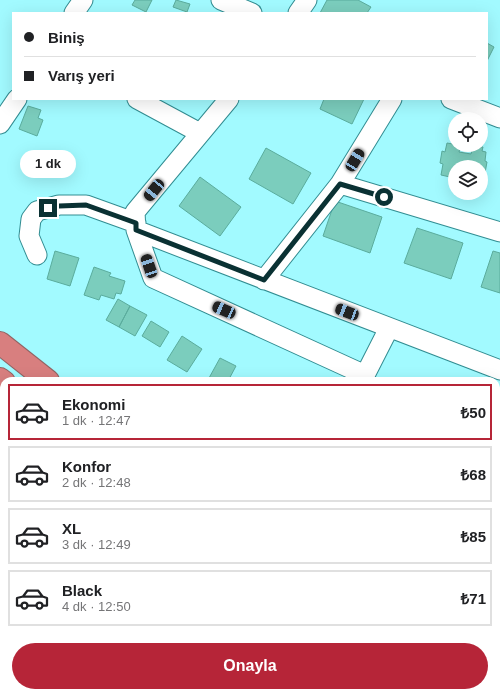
<!DOCTYPE html>
<html lang="tr">
<meta charset="utf-8">
<style>
body{margin:0;font-family:Arial,sans-serif;background:#f6f6f6;color:#202124;height:100vh;display:flex;flex-direction:column;font-size:15px;white-space:nowrap}
*{box-sizing:border-box;margin:0}
p{font-size:13px;color:#757577}
.icon{flex:none;width:22px;height:22px;fill:none;stroke:currentColor;stroke-width:2;stroke-linecap:round;stroke-linejoin:round}
.map{position:relative;flex:1;overflow:hidden}
.details{position:absolute;left:0px;top:377px;width:500px;height:320px;display:flex;flex-direction:column;background:#fff;border-radius:12px 12px 0 0;box-shadow:0 4px 16px #0002}
.details>*{flex:none}
.guide{position:absolute;left:12px;top:12px;width:476px;height:88px;border-radius:0px;box-shadow:0 4px 16px #0002;display:grid;align-content:center;height:88px;padding:0 12px;background:#fff}
.controls{position:absolute;left:448px;top:112px;display:grid;gap:8px}
.controls a{display:grid;place-items:center;width:40px;height:40px;border-radius:50%;background:#fff;box-shadow:0 4px 16px #0002;font-size:20px}
.end{position:absolute;width:18px;height:18px;margin:-9px;border:5px solid #0a3133;background:#fff;box-shadow:0 0 0 2px #fff}
.from{border-radius:50%}
.bubble{position:absolute;height:28px;border-radius:14px;background:#fff;box-shadow:0 4px 16px #0002;font-size:13px;font-weight:800;line-height:28px;text-align:center}
.car{position:absolute;width:12px;height:24px;margin:-12px -6px;border-radius:5px;box-shadow:0 0 3px 1px #0007;background:linear-gradient(#222 24%,#8ab4d8 0 40%,#222 0 76%,#8ab4d8 0 86%,#222 0)}
.guide b{display:flex;align-items:center;gap:14px;height:38px;font-size:15px}
.guide b+b{border-top:1px solid #e0e0e0}
.guide i{width:10px;height:10px;background:#202124}
ul{padding:7px 0 0;list-style:none}
li{display:flex;align-items:center;gap:12px;height:56px;margin:0 8px 6px;padding:0 4px;border:2px solid #e0e0e0;border-radius:0px}
li div{flex:1}
li b{display:block;font-size:15px}
li em{font-style:normal;font-weight:800}
li.active{border-color:#b62538}
li>.icon{width:36px;height:36px;stroke-width:1.5}
.primary-button{display:flex;gap:8px;margin-top:auto;padding:8px 12px}
.primary-button a{flex:1;height:46px;border-radius:24px;background:#b62538;color:#fff;font-size:16px;font-weight:800;line-height:46px;text-align:center}
.map>svg:first-child{display:block}
.building{fill:#7bcdbd;stroke:#5aac9d}
.lines{fill:none;stroke-linecap:round;stroke-linejoin:round}
.minor-casing{stroke:#328d92;stroke-width:21}
.highway-casing{stroke:#906464;stroke-width:24}
.minor{stroke:#fff;stroke-width:19}
.highway{stroke:#d87f7f;stroke-width:22}
.route{stroke:#0a3133;stroke-width:5}
</style>
<div class="map">
<svg width="500" height="697" viewBox="0 0 500 697">
<rect width="100%" height="100%" fill="#a2faff"/>
<path class="building" d="M 135,0 L 152,0 L 146,12 L 132,5 Z
M 176,0 L 190,4 L 187,12 L 173,7 Z
M 327,0 L 358,0 L 371,7 L 367,13 L 320,13 Z
M 487,43 L 494,47 L 487,61 Z
M 324,99 L 364,99 L 352,124 L 320,109 Z
M 28,106 L 41,110 L 38,118 L 43,120 L 37,136 L 19,129 Z
M 454,142 L 455,145 L 461,145 L 459,152 L 471,154 L 473,146 L 483,147 L 482,151 L 486,152 L 485,161 L 487,162 L 485,173 L 481,172 L 481,167 L 455,167 L 455,175 L 451,174 L 450,177 L 441,175 L 443,164 L 440,163 L 442,151 L 445,152 L 447,143 L 453,144 Z
M 266,148 L 311,173 L 293,204 L 249,179 Z
M 200,177 L 241,207 L 220,236 L 179,206 Z
M 335,201 L 382,217 L 370,253 L 323,236 Z
M 417,228 L 463,243 L 451,279 L 404,263 Z
M 55,251 L 79,258 L 70,286 L 47,279 Z
M 493,251 L 500,253 L 500,293 L 481,287 Z
M 94,267 L 111,273 L 109,276 L 125,281 L 121,294 L 116,293 L 114,299 L 101,295 L 99,300 L 84,295 Z
M 118,299 L 130,306 L 119,327 L 106,320 Z
M 130,306 L 147,315 L 135,336 L 119,327 Z
M 151,321 L 169,332 L 160,347 L 142,336 Z
M 182,336 L 202,349 L 187,372 L 167,360 Z
M 220,358 L 236,366 L 228,381 L 214,381 L 209,378 Z
M 496,561 L 500,562 L 500,582 L 496,581 Z"/>
<g class="lines">
<g class="minor-casing">
<path id="minor" d="M 221,0 L 252,13
M 74,13 L 83,0
M 298,13 L 307,0
M 137,99 L 200,133
M 229,99 L 135,212 L 136,230 L 153,278 L 365,375
M 451,99 L 500,118
M 0,124 L 17,99
M 340,184 L 500,232
M 136,230 L 500,370
M 37,255 L 29,236 L 31,219 L 37,211 L 59,205 L 86,205 L 136,223
M 264,280 L 340,184 L 392,99
M 362,381 L 389,328"/>
</g>
<g class="highway-casing">
<path id="highway" d="M 0,343 L 48,381
M 0,379 L 4,382
M 406,693 L 411,697
M 463,693 L 469,697"/>
</g>
<use href="#minor" class="minor"/>
<use href="#highway" class="highway"/>
</g>
<g class="lines">
<path class="route" d="M 48,208 L 59,206 L 86,205 L 136,223 L 136,230 L 264,280 L 340,184 L 384,197"/>
</g>
</svg>
<div class="controls">
<a><svg class="icon" aria-label="locate" viewBox="0 0 24 24"><circle cx="12" cy="12" r="6"/><path d="M12 2v4M12 18v4M2 12h4M18 12h4"/></svg></a>
<a><svg class="icon" aria-label="layers" viewBox="0 0 24 24"><path d="M12 4l9 5-9 5-9-5zM3 14l9 5 9-5"/></svg></a>
</div>
<i class="end from" style="left:384px;top:197px"></i>
<i class="end" style="left:48px;top:208px"></i>
<div class="bubble" style="left:20px;top:150px;width:56px">1 dk</div>
<i class="car" style="left:355px;top:160px;rotate:31deg"></i>
<i class="car" style="left:154px;top:190px;rotate:219deg"></i>
<i class="car" style="left:149px;top:266px;rotate:341deg"></i>
<i class="car" style="left:224px;top:310px;rotate:294deg"></i>
<i class="car" style="left:347px;top:312px;rotate:291deg"></i>
<div class="guide">
<b><i class="from"></i>Biniş</b>
<b><i></i>Varış yeri</b>
</div>
<section class="details">
<ul>
<li class="active"><svg class="icon" aria-label="car" viewBox="0 0 24 24"><path d="M5 17H2v-5l4-1 3-4h7l3 4 3 1v5h-3M9 17h6M6 11h13"/><circle cx="7" cy="17" r="2"/><circle cx="17" cy="17" r="2"/></svg><div><b>Ekonomi</b><p>1 dk · 12:47</p></div><em>₺50</em></li>
<li><svg class="icon" aria-label="car" viewBox="0 0 24 24"><path d="M5 17H2v-5l4-1 3-4h7l3 4 3 1v5h-3M9 17h6M6 11h13"/><circle cx="7" cy="17" r="2"/><circle cx="17" cy="17" r="2"/></svg><div><b>Konfor</b><p>2 dk · 12:48</p></div><em>₺68</em></li>
<li><svg class="icon" aria-label="car" viewBox="0 0 24 24"><path d="M5 17H2v-5l4-1 3-4h7l3 4 3 1v5h-3M9 17h6M6 11h13"/><circle cx="7" cy="17" r="2"/><circle cx="17" cy="17" r="2"/></svg><div><b>XL</b><p>3 dk · 12:49</p></div><em>₺85</em></li>
<li><svg class="icon" aria-label="car" viewBox="0 0 24 24"><path d="M5 17H2v-5l4-1 3-4h7l3 4 3 1v5h-3M9 17h6M6 11h13"/><circle cx="7" cy="17" r="2"/><circle cx="17" cy="17" r="2"/></svg><div><b>Black</b><p>4 dk · 12:50</p></div><em>₺71</em></li>
</ul>
<div class="primary-button"><a>Onayla</a></div>
</section>
</div>
